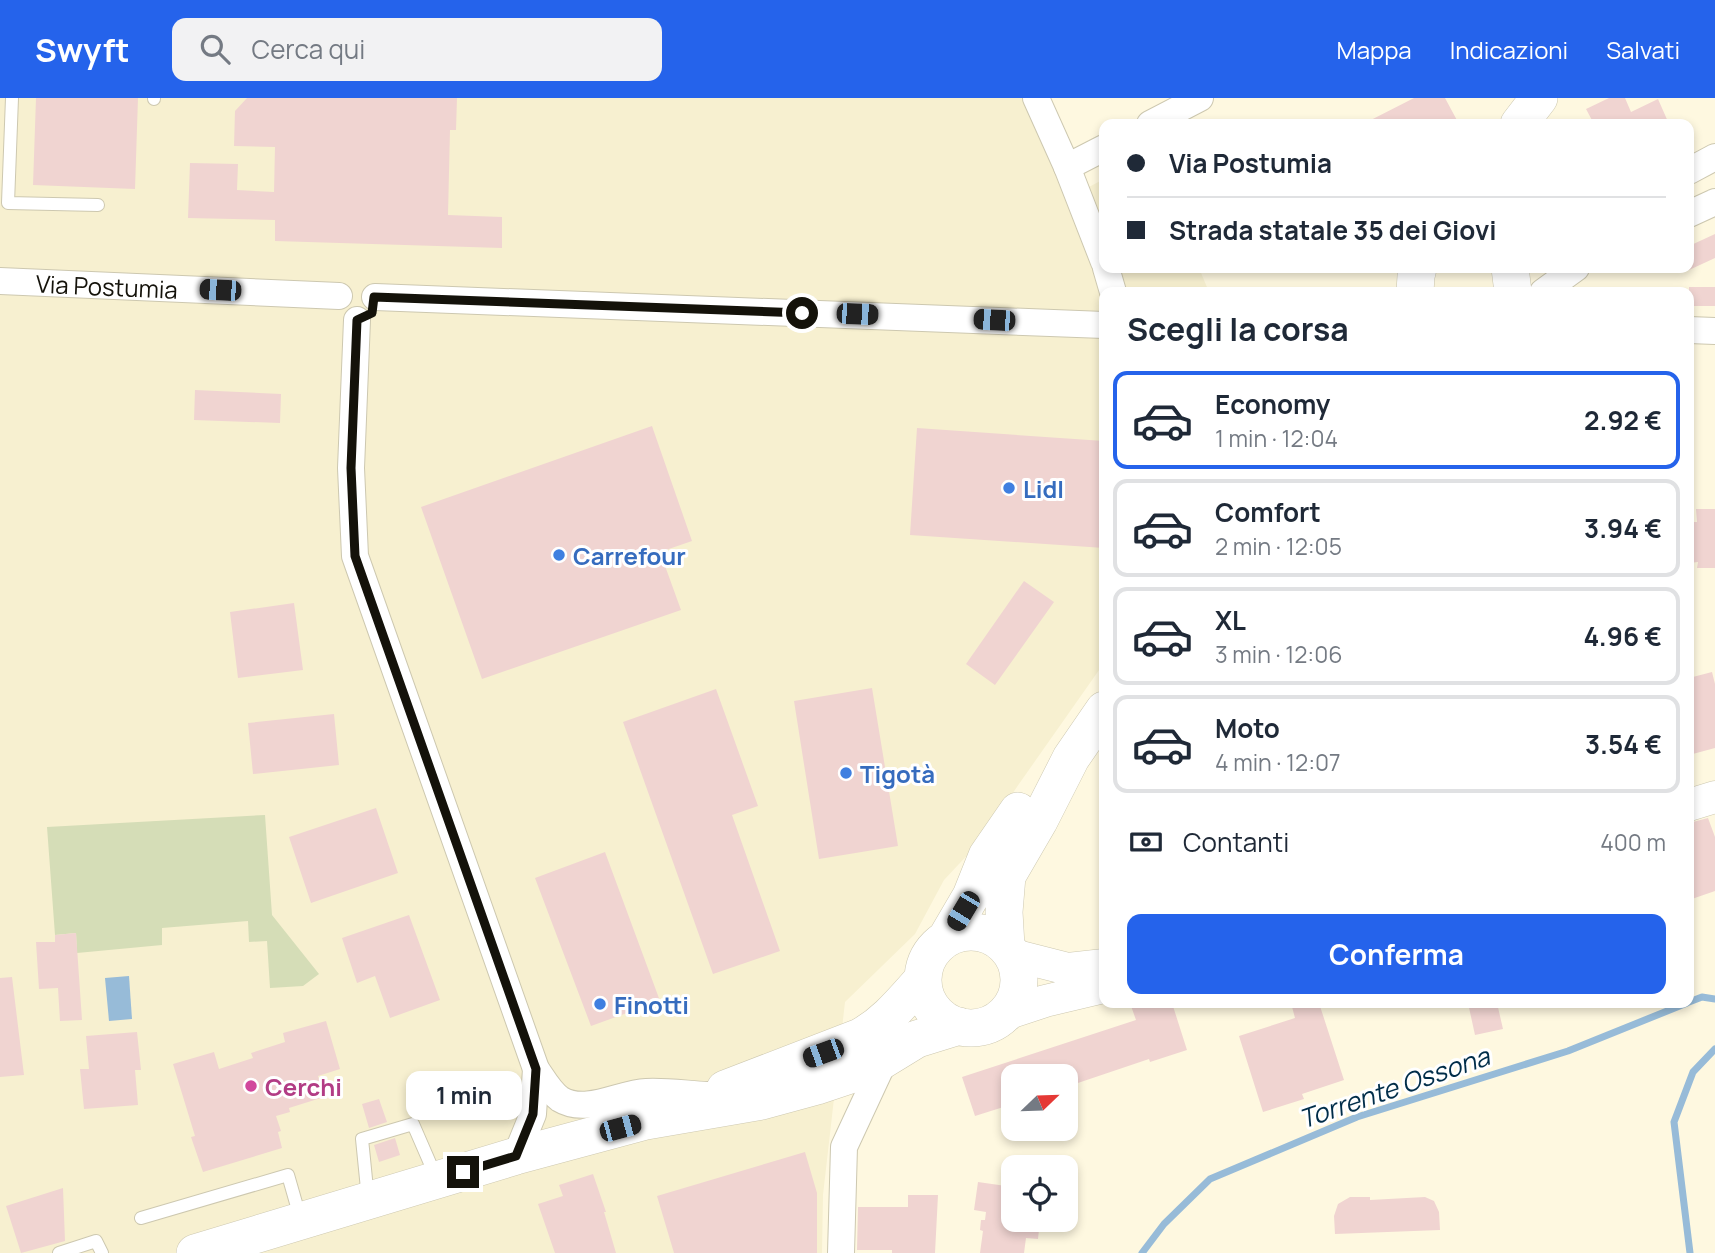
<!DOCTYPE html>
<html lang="it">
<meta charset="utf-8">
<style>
body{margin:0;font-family:Manrope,sans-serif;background:#f2f2f3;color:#1f2937;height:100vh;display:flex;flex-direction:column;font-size:26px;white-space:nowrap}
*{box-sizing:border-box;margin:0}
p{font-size:23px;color:#747a83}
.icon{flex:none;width:38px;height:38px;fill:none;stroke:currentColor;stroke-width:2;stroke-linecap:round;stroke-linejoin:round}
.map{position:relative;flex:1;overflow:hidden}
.details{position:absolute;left:1099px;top:189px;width:595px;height:721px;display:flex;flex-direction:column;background:#fff;border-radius:14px;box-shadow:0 4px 10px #0003}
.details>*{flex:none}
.guide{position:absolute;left:1099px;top:21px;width:595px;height:154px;border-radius:14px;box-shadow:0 4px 10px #0003;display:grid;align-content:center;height:154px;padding:0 28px;background:#fff}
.needle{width:46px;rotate:67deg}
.buttons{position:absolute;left:1001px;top:966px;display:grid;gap:14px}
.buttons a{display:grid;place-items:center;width:77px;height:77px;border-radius:14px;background:#fff;box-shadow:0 4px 10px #0003;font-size:35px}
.end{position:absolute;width:32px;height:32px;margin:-16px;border:9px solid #14120a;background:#fff;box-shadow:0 0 0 4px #fff}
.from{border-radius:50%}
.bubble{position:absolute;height:49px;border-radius:14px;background:#fff;box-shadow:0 4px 10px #0003;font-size:23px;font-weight:700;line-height:49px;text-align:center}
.car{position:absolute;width:21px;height:42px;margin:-21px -10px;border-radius:9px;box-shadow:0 0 5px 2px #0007;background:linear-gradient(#222 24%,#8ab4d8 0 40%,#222 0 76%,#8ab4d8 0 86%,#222 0)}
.guide b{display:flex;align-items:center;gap:24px;height:66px;font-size:26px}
.guide b+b{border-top:2px solid #e0e1e3}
.guide i{width:18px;height:18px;background:#1f2937}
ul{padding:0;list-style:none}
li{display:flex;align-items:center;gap:21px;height:98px;margin:0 14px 10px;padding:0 14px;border:4px solid #e0e1e3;border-radius:14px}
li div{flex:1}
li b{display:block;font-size:26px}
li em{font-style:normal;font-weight:700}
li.current{border-color:#2563eb}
li>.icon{width:63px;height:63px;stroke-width:1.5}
h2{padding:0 28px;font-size:32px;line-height:84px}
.pay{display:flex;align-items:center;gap:18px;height:77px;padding:0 28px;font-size:26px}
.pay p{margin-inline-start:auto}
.cta{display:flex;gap:14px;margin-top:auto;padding:14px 28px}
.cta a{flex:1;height:80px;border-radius:14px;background:#2563eb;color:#fff;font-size:28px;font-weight:700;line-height:80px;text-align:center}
header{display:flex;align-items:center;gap:42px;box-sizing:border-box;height:98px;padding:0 35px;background:#2563eb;color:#fff}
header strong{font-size:33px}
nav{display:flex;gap:38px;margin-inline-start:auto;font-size:24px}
.search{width:490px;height:63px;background:#f2f2f3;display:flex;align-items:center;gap:18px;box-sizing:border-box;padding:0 24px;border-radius:14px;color:#747a83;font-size:26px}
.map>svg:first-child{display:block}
.built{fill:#f7f0d0}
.green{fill:#d5ddb7}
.water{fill:#97bbd8}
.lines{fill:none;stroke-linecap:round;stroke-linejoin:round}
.stream{stroke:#97bbd8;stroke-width:7}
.building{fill:#f0d4d1}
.service-casing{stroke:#cdc8b0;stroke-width:14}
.minor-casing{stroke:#cdc8b0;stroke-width:28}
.tertiary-casing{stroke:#cdc8b0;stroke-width:33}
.secondary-casing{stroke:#cdc8b0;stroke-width:38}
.service{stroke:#fff;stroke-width:12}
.minor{stroke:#fff;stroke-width:26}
.tertiary{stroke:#fff;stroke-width:32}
.secondary{stroke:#fff;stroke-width:37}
.route{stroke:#14120a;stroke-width:9}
.shop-dot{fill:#3f7fe0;stroke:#fff;stroke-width:2.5}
.hotel-dot{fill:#d1479c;stroke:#fff;stroke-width:2.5}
.labels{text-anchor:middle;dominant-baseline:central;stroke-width:6;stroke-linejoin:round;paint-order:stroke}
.street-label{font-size:24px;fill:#14120a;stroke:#fff}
.shop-label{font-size:24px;font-weight:bold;fill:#366cbe;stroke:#fff;text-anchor:start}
.hotel-label{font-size:24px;font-weight:bold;fill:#b23c85;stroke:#fff;text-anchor:start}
.water-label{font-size:26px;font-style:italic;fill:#002d49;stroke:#fff}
</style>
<header>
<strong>Swyft</strong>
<div class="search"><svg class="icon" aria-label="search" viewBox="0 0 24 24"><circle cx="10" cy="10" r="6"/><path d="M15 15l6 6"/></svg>Cerca qui</div>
<nav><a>Mappa</a><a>Indicazioni</a><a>Salvati</a></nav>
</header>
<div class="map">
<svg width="1715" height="1155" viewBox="0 0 1715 1155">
<rect width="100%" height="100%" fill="#fef8e0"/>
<path class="built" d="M 0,0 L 1046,0 L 1087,90 L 1104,81 L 1104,170 L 1199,170 L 1209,194 L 1104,194 L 1104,565 L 974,750 L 944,782 L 915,836 L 845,904 L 823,1097 L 822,1155 L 0,1155 Z"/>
<path class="green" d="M 265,717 L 272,817 L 319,876 L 303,888 L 270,890 L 267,843 L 249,844 L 248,823 L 162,830 L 162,847 L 77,855 L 76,835 L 55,837 L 47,729 Z"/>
<path class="water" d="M 129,878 L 132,921 L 109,923 L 105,880 Z"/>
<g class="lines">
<path class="stream" d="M 1689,904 L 1702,899 L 1715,901
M 1142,1155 L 1164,1126 L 1210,1081 L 1357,1019 L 1568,953 L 1687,905
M 1690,1155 L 1674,1024 L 1693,974 L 1715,951"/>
</g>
<path class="building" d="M 36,0 L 138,0 L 135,91 L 33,87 Z
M 247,0 L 457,0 L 456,32 L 450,32 L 448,117 L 502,119 L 502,150 L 275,143 L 275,122 L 188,120 L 190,65 L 238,66 L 237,92 L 274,94 L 275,49 L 234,48 L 235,13 Z
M 1414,0 L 1445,0 L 1459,26 L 1363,26 Z
M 1609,0 L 1625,0 L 1631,14 L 1658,1 L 1669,26 L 1594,26 L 1586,11 Z
M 1715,136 L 1715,160 L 1689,172 L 1689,148 Z
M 1689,189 L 1715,189 L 1715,208 L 1689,208 Z
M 195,292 L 281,296 L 280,325 L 194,322 Z
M 652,328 L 692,443 L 660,454 L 681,512 L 482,581 L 421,409 Z
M 917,330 L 1104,343 L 1104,450 L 910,437 Z
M 1696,411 L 1715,411 L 1715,470 L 1697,470 L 1698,464 L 1689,465 L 1689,424 L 1697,424 Z
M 1024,483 L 1054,504 L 995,587 L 966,566 Z
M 294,505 L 303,572 L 238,580 L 230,514 Z
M 1712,574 L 1715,586 L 1715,650 L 1689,657 L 1689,580 Z
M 872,590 L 898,748 L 819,761 L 794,603 Z
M 716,591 L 758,708 L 732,717 L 780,853 L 713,876 L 623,624 Z
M 334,616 L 339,667 L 253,676 L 248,625 Z
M 376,710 L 398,775 L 311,805 L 289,739 Z
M 1708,720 L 1715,739 L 1715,793 L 1689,802 L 1689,725 Z
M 605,754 L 660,903 L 591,928 L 535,780 Z
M 409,817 L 440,902 L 390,920 L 375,878 L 357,885 L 342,840 Z
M 76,835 L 82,922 L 60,923 L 58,890 L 39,891 L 36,844 L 55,844 L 55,837 Z
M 12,879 L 24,977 L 0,979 L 0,880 Z
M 1130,905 L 1172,905 L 1187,952 L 1150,964 L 1149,961 L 1066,989 L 1066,978 L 1013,978 L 1013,1006 L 975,1018 L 962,979 L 1136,922 Z
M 1291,905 L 1319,905 L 1344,982 L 1302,996 L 1304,1001 L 1263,1014 L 1239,938 L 1295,920 Z
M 1468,905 L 1497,905 L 1503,931 L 1475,937 Z
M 326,923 L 340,971 L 318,978 L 324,999 L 289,1010 L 290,1014 L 276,1018 L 281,1033 L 278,1034 L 282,1050 L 203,1074 L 191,1039 L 195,1038 L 173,966 L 214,954 L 219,971 L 253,960 L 251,955 L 285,944 L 283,935 Z
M 137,934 L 141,972 L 135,972 L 138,1007 L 84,1011 L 80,971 L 89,971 L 86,938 Z
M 379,1001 L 387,1024 L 369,1030 L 362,1006 Z
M 395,1040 L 400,1057 L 379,1064 L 374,1047 Z
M 805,1054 L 817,1095 L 817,1155 L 674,1155 L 657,1098 Z
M 593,1076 L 606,1114 L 604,1114 L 616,1155 L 555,1155 L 538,1106 L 563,1098 L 559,1087 Z
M 978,1084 L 1013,1089 L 1013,1122 L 1040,1122 L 1038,1141 L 1026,1140 L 1024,1155 L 980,1155 L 983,1133 L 980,1132 L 981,1122 L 985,1122 L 986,1114 L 974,1112 Z
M 63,1090 L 65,1143 L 21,1155 L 6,1108 Z
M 908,1097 L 938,1097 L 935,1155 L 892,1155 L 892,1152 L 857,1152 L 858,1109 L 908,1109 Z
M 1350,1099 L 1370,1099 L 1370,1102 L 1425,1099 L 1434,1103 L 1439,1114 L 1440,1132 L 1335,1136 L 1334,1118 L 1338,1106 Z"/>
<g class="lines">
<g class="service-casing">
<path id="service" d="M 12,0 L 8,105 L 98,107
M 154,1 L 154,0
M 368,1101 L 362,1041 L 413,1026 L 436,1079
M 141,1120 L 288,1077 L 300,1119
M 59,1155 L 96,1143 L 102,1155"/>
</g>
<g class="minor-casing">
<g id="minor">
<path d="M 1036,0 L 1067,69 L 1104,164"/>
<path d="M 1150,26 L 1200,0"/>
<path d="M 1067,69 L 1104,50"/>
<path d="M 1689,73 L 1715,59"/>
<path d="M 1689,116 L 1715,104"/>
<path d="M 1106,170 L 1113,194"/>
<path id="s1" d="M 0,183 L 339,198"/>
<path d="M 1543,194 L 1576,170"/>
<path d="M 375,199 L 1104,227"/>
<path d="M 357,222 L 351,370 L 355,458 L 536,971 C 543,981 550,994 560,1001 C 586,1017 620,995 646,994 C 666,993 687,996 707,997"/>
<path d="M 1689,232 L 1715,233"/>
<path d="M 516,1058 L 533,1016 L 536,971"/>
<path d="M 841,1155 L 844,1049 L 884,963"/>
</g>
</g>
<g class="tertiary-casing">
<path id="tertiary" d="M 1689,707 L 1715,699
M 1013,857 L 1068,871 L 1104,867
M 1006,916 L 1045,903 L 1104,889"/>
</g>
<g class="secondary-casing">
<path id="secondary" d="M 1519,26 L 1539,0
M 1510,170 L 1513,194
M 1415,194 L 1416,178 L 1418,170
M923 882a48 48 0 1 1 96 0a48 48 0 1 1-96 0Z
M 947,839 L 971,798 L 987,758 L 1018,713
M 1006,848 L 1004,814 L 1007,778 L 1039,723 L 1071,660 L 1104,612
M 725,991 L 860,939 C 886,925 903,903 923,881
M 195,1155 L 516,1058 L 646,1023 L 762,1003 L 817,988 L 868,971 L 917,941 L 959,928"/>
</g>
<use href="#service" class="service"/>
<use href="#minor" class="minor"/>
<use href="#tertiary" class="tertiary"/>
<use href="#secondary" class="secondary"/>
</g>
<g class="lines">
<path class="route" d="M 463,1074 L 516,1058 L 533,1016 L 536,971 L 355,458 L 351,370 L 357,222 L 372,215 L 374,199 L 802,215"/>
</g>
<g class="shop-dot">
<circle cx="1009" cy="390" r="7"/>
<circle cx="559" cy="457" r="7"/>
<circle cx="846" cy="675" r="7"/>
<circle cx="600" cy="906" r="7"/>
</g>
<circle class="hotel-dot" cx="251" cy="988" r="7"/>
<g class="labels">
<g class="street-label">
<text stroke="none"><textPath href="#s1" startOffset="107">Via Postumia</textPath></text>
</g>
<g class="shop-label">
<text x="1023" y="390">Lidl</text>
<text x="573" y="457">Carrefour</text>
<text x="860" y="675">Tigotà</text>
<text x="614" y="906">Finotti</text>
</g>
<g class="hotel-label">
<text x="265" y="988">Cerchi</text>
</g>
<g class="water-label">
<text transform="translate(1394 989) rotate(-19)">Torrente Ossona</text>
</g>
</g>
</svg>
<div class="buttons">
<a><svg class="needle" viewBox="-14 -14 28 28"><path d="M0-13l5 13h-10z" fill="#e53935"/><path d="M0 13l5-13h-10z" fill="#747a83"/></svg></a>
<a><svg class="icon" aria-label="locate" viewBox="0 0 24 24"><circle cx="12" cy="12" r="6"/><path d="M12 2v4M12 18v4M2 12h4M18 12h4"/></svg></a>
</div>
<i class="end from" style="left:802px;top:215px"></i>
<i class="end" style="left:463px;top:1074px"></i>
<div class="bubble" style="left:406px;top:973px;width:116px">1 min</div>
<i class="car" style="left:220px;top:192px;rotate:273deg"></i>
<i class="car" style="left:857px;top:216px;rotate:92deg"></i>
<i class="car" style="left:994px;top:222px;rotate:273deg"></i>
<i class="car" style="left:963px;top:813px;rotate:211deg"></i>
<i class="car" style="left:823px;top:955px;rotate:250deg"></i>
<i class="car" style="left:620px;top:1030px;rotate:75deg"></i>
<div class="guide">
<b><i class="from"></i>Via Postumia</b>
<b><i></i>Strada statale 35 dei Giovi</b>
</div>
<section class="details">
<h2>Scegli la corsa</h2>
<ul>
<li class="current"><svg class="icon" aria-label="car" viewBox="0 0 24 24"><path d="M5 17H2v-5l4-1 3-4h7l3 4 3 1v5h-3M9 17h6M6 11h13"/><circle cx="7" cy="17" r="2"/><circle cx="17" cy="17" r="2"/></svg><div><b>Economy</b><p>1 min · 12:04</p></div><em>2.92 €</em></li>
<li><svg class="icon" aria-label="car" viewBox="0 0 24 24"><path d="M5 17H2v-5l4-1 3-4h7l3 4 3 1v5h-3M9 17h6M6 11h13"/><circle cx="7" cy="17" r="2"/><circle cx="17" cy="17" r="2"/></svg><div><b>Comfort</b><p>2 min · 12:05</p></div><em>3.94 €</em></li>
<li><svg class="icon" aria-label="car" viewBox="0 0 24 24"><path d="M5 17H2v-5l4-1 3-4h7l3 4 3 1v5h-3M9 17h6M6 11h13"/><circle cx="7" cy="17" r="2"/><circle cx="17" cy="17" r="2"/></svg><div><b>XL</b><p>3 min · 12:06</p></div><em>4.96 €</em></li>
<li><svg class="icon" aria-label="car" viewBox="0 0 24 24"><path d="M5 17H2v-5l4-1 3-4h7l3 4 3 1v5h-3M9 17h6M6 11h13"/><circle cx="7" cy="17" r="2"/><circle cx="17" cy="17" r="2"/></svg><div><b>Moto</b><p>4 min · 12:07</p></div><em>3.54 €</em></li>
</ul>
<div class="pay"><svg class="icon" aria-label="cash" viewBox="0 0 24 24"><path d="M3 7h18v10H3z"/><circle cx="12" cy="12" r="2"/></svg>Contanti<p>400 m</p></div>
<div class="cta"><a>Conferma</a></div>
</section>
</div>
